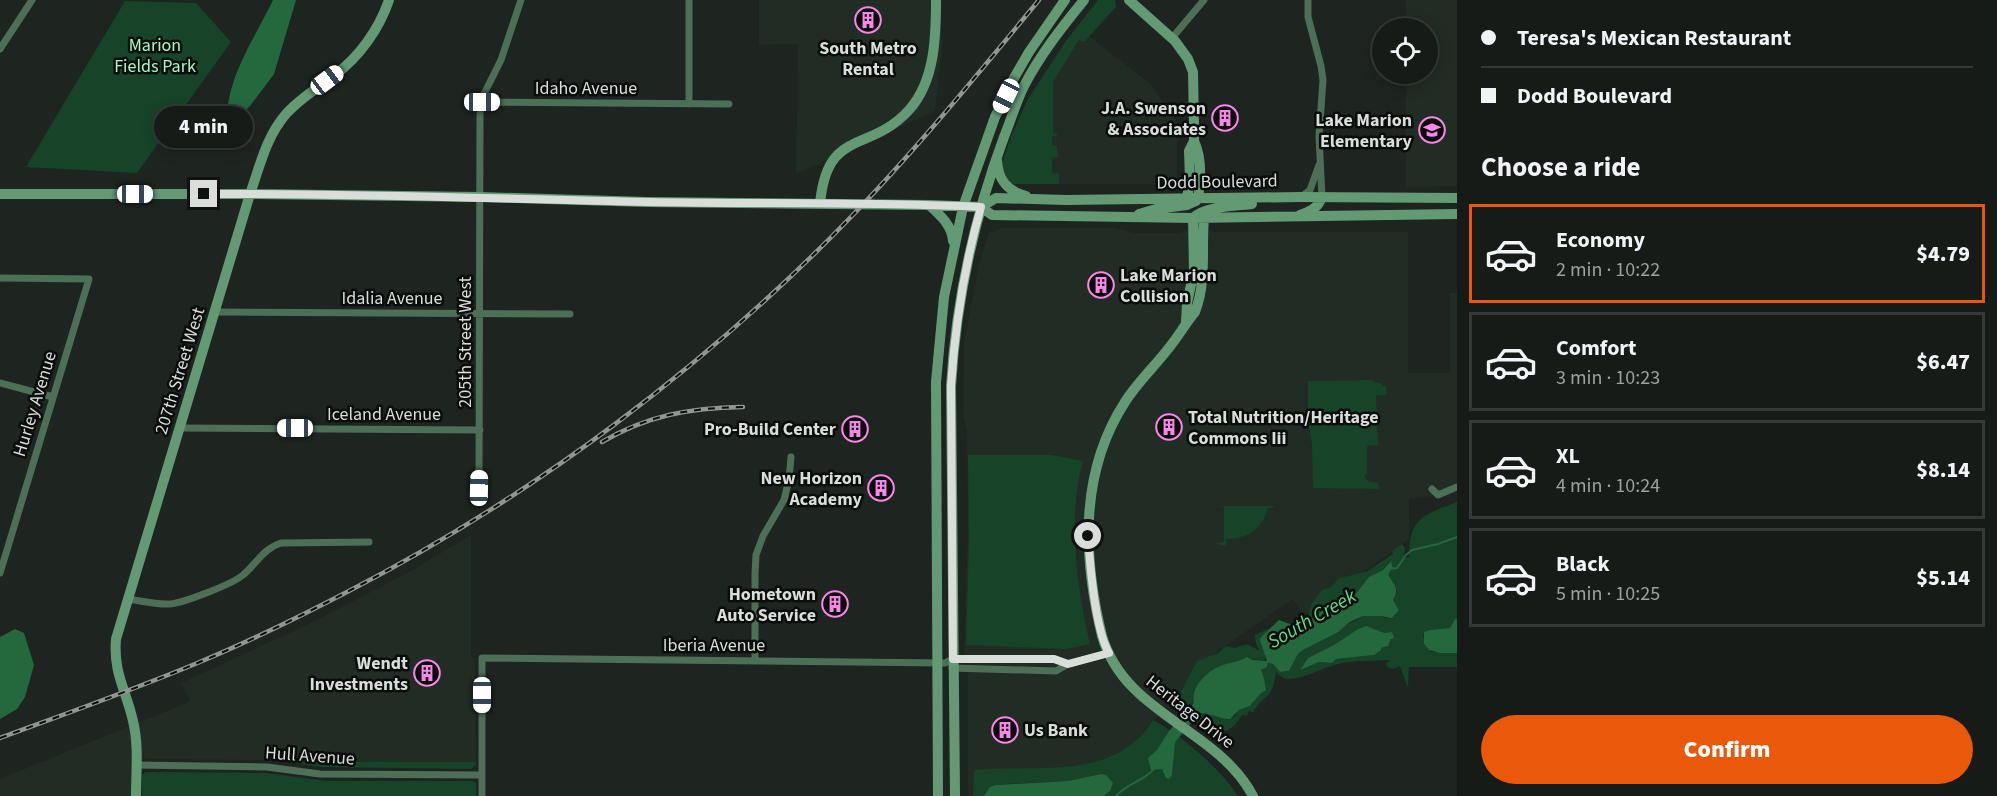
<!DOCTYPE html>
<meta charset="utf-8">
<style>
body{margin:0;font-family:"Source Sans 3",sans-serif;background:#1f2421;color:#f1f3f6;height:100vh;display:flex;flex-direction:column;font-size:22px;white-space:nowrap}
*{box-sizing:border-box;margin:0}
p{font-size:20px;color:#9ea1a2}
.icon{flex:none;width:33px;height:33px;fill:none;stroke:currentColor;stroke-width:2;stroke-linecap:round;stroke-linejoin:round}
.map{position:relative;flex:1;overflow:hidden}
.side{display:flex;flex-direction:column;background:#161b18;width:540px}
.side>*{flex:none}
.top-card{display:grid;align-content:center;height:132px;padding:0 24px;background:#161b18}
.tools{position:absolute;left:1372px;top:18px;display:grid;gap:12px}
.tools a{display:grid;place-items:center;width:66px;height:66px;border-radius:50%;background:#161b18;box-shadow:0 3px 15px #0003,0 0 0 2px #353937;font-size:30px}
.end{position:absolute;width:27px;height:27px;margin:-14px;border:8px solid #dadedb;background:#111;box-shadow:0 0 0 3px #111}
.from{border-radius:50%}
.bubble{position:absolute;height:42px;border-radius:21px;background:#161b18;box-shadow:0 3px 15px #0003,0 0 0 2px #353937;font-size:20px;font-weight:800;line-height:42px;text-align:center}
.car{position:absolute;width:18px;height:36px;margin:-18px -9px;border-radius:8px;box-shadow:0 0 4px 2px #0007;background:linear-gradient(#fff 24%,#345 0 40%,#fff 0 76%,#345 0 86%,#fff 0)}
.top-card b{display:flex;align-items:center;gap:21px;height:57px;font-size:22px}
.top-card b+b{border-top:2px solid #353937}
.top-card i{width:15px;height:15px;background:#f1f3f6}
ul{padding:0;list-style:none}
li{display:flex;align-items:center;gap:18px;height:99px;margin:0 12px 9px;padding:0 12px;border:3px solid #353937;border-radius:0px}
li div{flex:1}
li b{display:block;font-size:22px}
li em{font-style:normal;font-weight:800}
li.on{border-color:#ea580c}
li>.icon{width:54px;height:54px;stroke-width:1.5}
h2{padding:0 24px;font-size:27px;line-height:72px}
.cta{display:flex;gap:12px;margin-top:auto;padding:12px 24px}
.cta a{flex:1;height:69px;border-radius:36px;background:#ea580c;color:#fff;font-size:24px;font-weight:800;line-height:69px;text-align:center}
main{display:flex;flex:1;min-height:0}
.map>svg:first-child{display:block}
.built{fill:#202c24}
.green{fill:#174328;fill-rule:evenodd}
.water{fill:#24683e}
.lines{fill:none;stroke-linecap:round;stroke-linejoin:round}
.stream{stroke:#24683e;stroke-width:2}
.street{stroke:#4d6f57;stroke-width:7}
.secondary{stroke:#639a74;stroke-width:10}
.rail-casing{stroke:#919693;stroke-width:4.5}
.rail{stroke:#0a0d0b;stroke-width:2;stroke-dasharray:7;stroke-linecap:butt}
.route{stroke:#dadedb;stroke-width:8}
.labels{text-anchor:middle;dominant-baseline:central;stroke-width:5;stroke-linejoin:round;paint-order:stroke}
.park-label{font-size:18px;fill:#a2fbbe;stroke:#0a0d0b}
.poi-label{font-size:18px;font-weight:bold;fill:#dadedb;stroke:#0a0d0b;text-anchor:end}
.street-label{font-size:18px;fill:#dadedb;stroke:#0a0d0b}
.water-label{font-size:20px;font-style:italic;fill:#65d98f;stroke:#0a0d0b}
</style>
<main>
<div class="map">
<svg width="1457" height="796" viewBox="0 0 1457 796">
<rect width="100%" height="100%" fill="#1e2420"/>
<path class="built" d="M 759,0 L 941,0 L 942,49 L 935,111 L 796,174 L 798,44 L 759,45 Z
M 1406,0 L 1457,0 L 1457,186 L 1406,187 L 1406,74 L 1428,74 L 1428,28 L 1406,28 Z
M 1081,30 L 1151,84 L 1177,122 L 1177,184 L 1048,184 L 1050,81 Z
M 1003,228 L 1114,228 L 1134,233 L 1180,233 L 1182,231 L 1210,229 L 1212,232 L 1408,232 L 1408,373 L 1450,373 L 1450,293 L 1457,293 L 1457,487 L 1434,496 L 1409,499 L 1409,539 L 1304,616 L 1293,599 L 1198,665 L 1163,714 L 1153,720 L 1129,750 L 1074,770 L 1048,796 L 968,796 L 968,678 L 964,649 L 968,531 L 967,431 L 963,414 L 964,342 L 979,265 L 989,232 L 995,232 Z
M 471,535 L 471,658 L 475,658 L 476,762 L 136,759 L 136,796 L 0,796 L 0,779 L 191,701 L 181,683 L 309,624 L 411,571 Z"/>
<path class="green" d="M 1098,0 L 1115,0 L 1116,7 L 1084,42 L 1079,40 L 1053,82 L 1053,133 L 1059,135 L 1052,137 L 1052,146 L 1057,146 L 1058,157 L 1052,158 L 1052,173 L 1059,174 L 1059,184 L 1010,184 L 1001,166 L 1012,134 L 1028,99 L 1065,42 Z
M 125,1 L 196,3 L 231,42 L 137,173 L 26,167 Z
M 1373,380 L 1373,382 L 1381,383 L 1382,386 L 1386,386 L 1386,395 L 1376,395 L 1378,445 L 1367,446 L 1367,473 L 1364,477 L 1369,482 L 1378,483 L 1379,489 L 1313,488 L 1312,445 L 1308,419 L 1308,381 Z
M 968,455 L 1052,455 L 1083,461 C 1067,515 1077,590 1090,644 L 1066,649 L 966,645 L 969,541 Z
M 1457,502 L 1457,619 L 1450,628 L 1430,630 L 1423,634 L 1426,647 L 1431,652 L 1457,653 L 1457,667 L 1409,667 L 1408,688 L 1400,666 L 1392,669 L 1387,667 L 1386,664 L 1390,660 C 1372,661 1355,660 1338,664 C 1320,668 1306,679 1288,679 C 1283,679 1280,676 1276,672 C 1272,701 1266,692 1253,712 L 1249,711 L 1247,715 L 1242,715 L 1234,726 L 1226,731 L 1204,722 L 1197,723 L 1192,720 L 1200,713 C 1212,713 1221,721 1234,717 L 1239,710 L 1250,706 L 1266,686 L 1263,683 L 1261,670 L 1267,667 L 1268,663 L 1273,664 C 1279,669 1281,674 1289,671 L 1298,654 L 1303,650 L 1363,616 L 1380,616 L 1387,618 L 1399,610 L 1393,600 L 1397,591 L 1388,573 L 1390,569 L 1390,561 L 1383,570 L 1369,577 L 1351,600 L 1330,605 L 1309,621 L 1308,616 L 1311,605 L 1322,590 L 1331,587 L 1339,578 L 1366,572 L 1393,554 L 1392,551 L 1402,544 L 1405,548 L 1404,558 L 1409,557 C 1409,518 1423,515 1457,502 ZM 1366,626 L 1385,633 L 1392,632 L 1391,639 L 1386,647 L 1381,648 L 1374,655 L 1336,659 L 1332,663 L 1319,662 L 1301,669 L 1308,658 L 1334,645 L 1358,629 Z
M 1217,506 L 1273,506 L 1275,507 L 1268,508 C 1262,529 1248,539 1226,539 L 1226,545 L 1219,545 L 1217,543 L 1224,542 L 1224,507 Z
M 1268,629 L 1264,648 L 1266,658 L 1264,660 C 1241,658 1218,664 1202,680 C 1196,686 1191,691 1194,701 L 1183,714 L 1173,706 L 1197,661 L 1218,653 L 1226,646 L 1235,648 L 1247,644 L 1260,651 L 1256,644 L 1255,635 Z
M 1153,720 C 1181,735 1221,769 1238,796 L 1104,796 L 1110,791 L 1110,779 L 1101,774 L 1068,781 L 1003,784 C 995,785 988,788 984,796 L 973,796 L 974,772 L 976,770 C 1038,764 1114,782 1153,720 Z
M 279,761 L 476,762 L 476,765 L 471,769 L 322,767 Z
M 145,772 L 266,773 L 326,781 L 472,781 L 476,783 L 476,796 L 142,796 L 142,776 Z"/>
<path class="water" d="M 273,0 L 296,0 L 274,74 L 250,106 L 227,129 C 224,80 253,42 273,0 Z
M 1391,561 L 1393,569 L 1390,569 L 1388,574 C 1394,585 1400,588 1393,600 L 1399,610 L 1392,618 L 1380,616 L 1363,616 L 1350,622 L 1338,632 L 1303,650 L 1298,654 L 1289,671 L 1280,672 L 1273,664 L 1268,663 L 1267,667 L 1261,670 C 1264,677 1265,683 1266,690 L 1261,693 L 1250,706 L 1239,710 L 1230,719 C 1219,719 1211,713 1200,713 L 1175,742 L 1172,775 L 1169,779 L 1166,778 L 1162,769 L 1151,770 L 1148,758 L 1157,750 L 1169,731 L 1192,706 L 1194,701 C 1190,688 1207,672 1218,667 C 1228,662 1237,663 1247,657 L 1252,660 L 1267,661 L 1260,640 L 1261,637 L 1279,620 L 1301,628 L 1308,625 L 1309,621 L 1330,605 L 1351,600 L 1369,577 L 1383,570 Z
M 1455,619 L 1457,619 L 1457,653 L 1440,653 L 1429,650 L 1424,644 L 1424,632 L 1430,630 L 1450,628 Z
M 1366,626 L 1385,633 L 1392,632 L 1394,638 L 1391,639 L 1388,646 L 1381,648 L 1381,650 L 1374,655 L 1336,659 L 1332,663 L 1319,662 L 1300,670 L 1308,658 L 1334,645 L 1358,629 Z
M 15,629 L 24,633 L 34,665 L 25,697 L 17,709 L 0,719 L 0,637 Z
M 1101,774 L 1106,775 L 1113,783 L 1110,791 L 1104,796 L 984,796 L 990,787 L 996,785 L 1068,781 Z"/>
<g class="lines">
<path class="stream" d="M 1387,575 L 1390,569 L 1397,568 L 1406,555 L 1412,550 L 1438,544 L 1457,537
M 1116,796 C 1127,783 1147,780 1155,767"/>
<path class="street" d="M 689,0 L 689,104
M 1308,0 L 1308,17 L 1321,66 L 1323,80 L 1319,136 L 1322,197
M 1172,38 L 1204,0
M 0,49 L 32,0
M 482,102 L 729,104
M 1301,197 L 1310,190 L 1319,165
M 0,278 L 89,279 L 0,573
M 215,312 L 570,314
M 0,383 L 53,397
M 180,428 L 480,430
M 479,488 L 480,113 L 484,94 L 501,60 L 521,0
M 1432,489 L 1438,495 L 1457,487
M 128,599 C 142,601 156,605 170,604 C 183,603 233,584 243,575 C 256,564 264,548 281,543 L 369,542
M 755,660 L 755,574 L 756,555 L 763,536 L 784,500 L 789,479 L 791,457
M 952,668 L 1056,671 L 1068,664 L 1109,653
M 136,765 L 267,767 L 320,774 L 482,775
M 482,796 L 482,658 L 945,663 L 953,659 L 1055,659 L 1068,664"/>
<path class="secondary" d="M 1129,0 L 1175,41 L 1188,59 L 1193,72 L 1194,126 L 1194,141 L 1189,151 L 1190,179 L 1187,198
M 1194,141 C 1202,158 1201,180 1198,199
M 997,160 C 998,180 1007,191 1026,196
M 0,194 L 250,194 L 480,197 L 647,202 L 929,205 L 981,207 L 992,215 L 1193,218 L 1457,214
M 820,204 C 827,127 869,154 909,110 C 935,81 936,37 936,0
M 929,205 C 940,215 952,225 953,241
M 981,207 L 996,198 L 1066,200 L 1301,197 L 1457,198
M 1139,214 L 1156,209 L 1187,205 L 1196,201
M 1300,215 C 1311,211 1318,208 1322,197
M 1204,218 C 1201,250 1207,281 1195,312 C 1185,324 1178,337 1168,349 C 1154,367 1137,383 1125,402 C 1079,473 1083,557 1102,636 C 1125,715 1217,728 1253,796
M 1186,322 L 1187,303 L 1194,271 L 1193,218 C 1205,206 1235,206 1252,204
M 136,796 C 136,772 139,745 133,721 C 126,690 113,673 116,639 L 250,194 C 260,166 266,137 286,114 C 300,98 319,87 336,74 C 360,56 379,29 389,0
M 938,796 L 936,382 L 944,297 L 963,207 L 995,117 L 1014,78 L 1029,52 L 1065,0
M 955,796 L 951,386 C 956,300 974,218 1004,137 C 1011,120 1016,102 1024,86 C 1040,55 1062,27 1084,0"/>
<g class="rail-casing">
<path id="rail" d="M 602,442 C 648,415 690,408 743,407
M 0,738 C 65,714 130,691 195,664 C 246,643 297,618 347,592 C 531,497 703,369 847,221 C 915,151 977,75 1039,0"/>
</g>
<use href="#rail" class="rail"/>
</g>
<g class="lines">
<path class="route" d="M 204,194 C 352,193 501,199 649,202 C 760,204 870,202 981,207 C 964,267 955,325 951,386 L 953,659 L 1054,659 L 1068,664 L 1109,653 C 1095,629 1090,565 1088,536"/>
</g>
<defs>
<g id="building-ring" transform="scale(1.35)"><circle r="9.5" fill="#0a0d0b" stroke="#fa87e7" stroke-width="1.5"/><path d="M-4-6H4V6H1V3H-1V6H-4ZM-2.5-4.3h1.7v1.8h-1.7ZM.8-4.3h1.7v1.8H.8ZM-2.5-1h1.7V.8h-1.7ZM.8-1h1.7V.8H.8Z" fill="#fa87e7"/></g>
<g id="school-ring" transform="scale(1.35)"><circle r="9.5" fill="#0a0d0b" stroke="#fa87e7" stroke-width="1.5"/><path d="M0-5L7-2L0 1L-7-2ZM-4 1L0 2.5L4 1V4Q0 6-4 4Z" fill="#fa87e7"/></g>
</defs>
<g fill-rule="evenodd">
<use href="#building-ring" x="868" y="20"/>
<use href="#building-ring" x="1225" y="118"/>
<use href="#school-ring" x="1432" y="130"/>
<use href="#building-ring" x="1101" y="285"/>
<use href="#building-ring" x="1169" y="427"/>
<use href="#building-ring" x="855" y="429"/>
<use href="#building-ring" x="881" y="488"/>
<use href="#building-ring" x="835" y="604"/>
<use href="#building-ring" x="427" y="673"/>
<use href="#building-ring" x="1005" y="730"/>
</g>
<g class="labels">
<g class="park-label">
<text x="155" y="45">Marion<tspan x="155" dy="21">Fields Park</tspan></text>
</g>
<g class="poi-label">
<text x="868" y="48" text-anchor="middle">South Metro<tspan x="868" dy="21">Rental</tspan></text>
<text x="1206" y="108">J.A. Swenson<tspan x="1206" dy="21">&amp; Associates</tspan></text>
<text x="1412" y="120">Lake Marion<tspan x="1412" dy="21">Elementary</tspan></text>
<text x="1120" y="275" text-anchor="start">Lake Marion<tspan x="1120" dy="21">Collision</tspan></text>
<text x="1188" y="417" text-anchor="start">Total Nutrition/Heritage<tspan x="1188" dy="21">Commons Iii</tspan></text>
<text x="836" y="429">Pro-Build Center</text>
<text x="862" y="478">New Horizon<tspan x="862" dy="21">Academy</tspan></text>
<text x="816" y="594">Hometown<tspan x="816" dy="21">Auto Service</tspan></text>
<text x="408" y="663">Wendt<tspan x="408" dy="21">Investments</tspan></text>
<text x="1024" y="730" text-anchor="start">Us Bank</text>
</g>
<g class="street-label">
<text x="586" y="88">Idaho Avenue</text>
<text transform="translate(1217 182) rotate(-1)">Dodd Boulevard</text>
<text x="392" y="298">Idalia Avenue</text>
<text transform="translate(465 342) rotate(-90)">205th Street West</text>
<text transform="translate(180 371) rotate(-73)">207th Street West</text>
<text transform="translate(35 404) rotate(-73)">Hurley Avenue</text>
<text x="384" y="414">Iceland Avenue</text>
<text x="714" y="645">Iberia Avenue</text>
<text transform="translate(1190 712) rotate(38)">Heritage Drive</text>
<text transform="translate(310 756) rotate(4)">Hull Avenue</text>
</g>
<g class="water-label">
<text transform="translate(1312 619) rotate(-30)">South Creek</text>
</g>
</g>
</svg>
<div class="tools">
<a><svg class="icon" aria-label="locate" viewBox="0 0 24 24"><circle cx="12" cy="12" r="6"/><path d="M12 2v4M12 18v4M2 12h4M18 12h4"/></svg></a>
</div>
<i class="end from" style="left:1088px;top:536px"></i>
<i class="end" style="left:204px;top:194px"></i>
<div class="bubble" style="left:154px;top:106px;width:99px">4 min</div>
<i class="car" style="left:327px;top:80px;rotate:53deg"></i>
<i class="car" style="left:1006px;top:96px;rotate:206deg"></i>
<i class="car" style="left:482px;top:102px;rotate:90deg"></i>
<i class="car" style="left:135px;top:194px;rotate:90deg"></i>
<i class="car" style="left:295px;top:428px;rotate:270deg"></i>
<i class="car" style="left:479px;top:488px;rotate:1deg"></i>
<i class="car" style="left:482px;top:695px;rotate:180deg"></i>
</div>
<section class="side">
<div class="top-card">
<b><i class="from"></i>Teresa's Mexican Restaurant</b>
<b><i></i>Dodd Boulevard</b>
</div>
<h2>Choose a ride</h2>
<ul>
<li class="on"><svg class="icon" aria-label="car" viewBox="0 0 24 24"><path d="M5 17H2v-5l4-1 3-4h7l3 4 3 1v5h-3M9 17h6M6 11h13"/><circle cx="7" cy="17" r="2"/><circle cx="17" cy="17" r="2"/></svg><div><b>Economy</b><p>2 min · 10:22</p></div><em>$4.79</em></li>
<li><svg class="icon" aria-label="car" viewBox="0 0 24 24"><path d="M5 17H2v-5l4-1 3-4h7l3 4 3 1v5h-3M9 17h6M6 11h13"/><circle cx="7" cy="17" r="2"/><circle cx="17" cy="17" r="2"/></svg><div><b>Comfort</b><p>3 min · 10:23</p></div><em>$6.47</em></li>
<li><svg class="icon" aria-label="car" viewBox="0 0 24 24"><path d="M5 17H2v-5l4-1 3-4h7l3 4 3 1v5h-3M9 17h6M6 11h13"/><circle cx="7" cy="17" r="2"/><circle cx="17" cy="17" r="2"/></svg><div><b>XL</b><p>4 min · 10:24</p></div><em>$8.14</em></li>
<li><svg class="icon" aria-label="car" viewBox="0 0 24 24"><path d="M5 17H2v-5l4-1 3-4h7l3 4 3 1v5h-3M9 17h6M6 11h13"/><circle cx="7" cy="17" r="2"/><circle cx="17" cy="17" r="2"/></svg><div><b>Black</b><p>5 min · 10:25</p></div><em>$5.14</em></li>
</ul>
<div class="cta"><a>Confirm</a></div>
</section>
</main>
